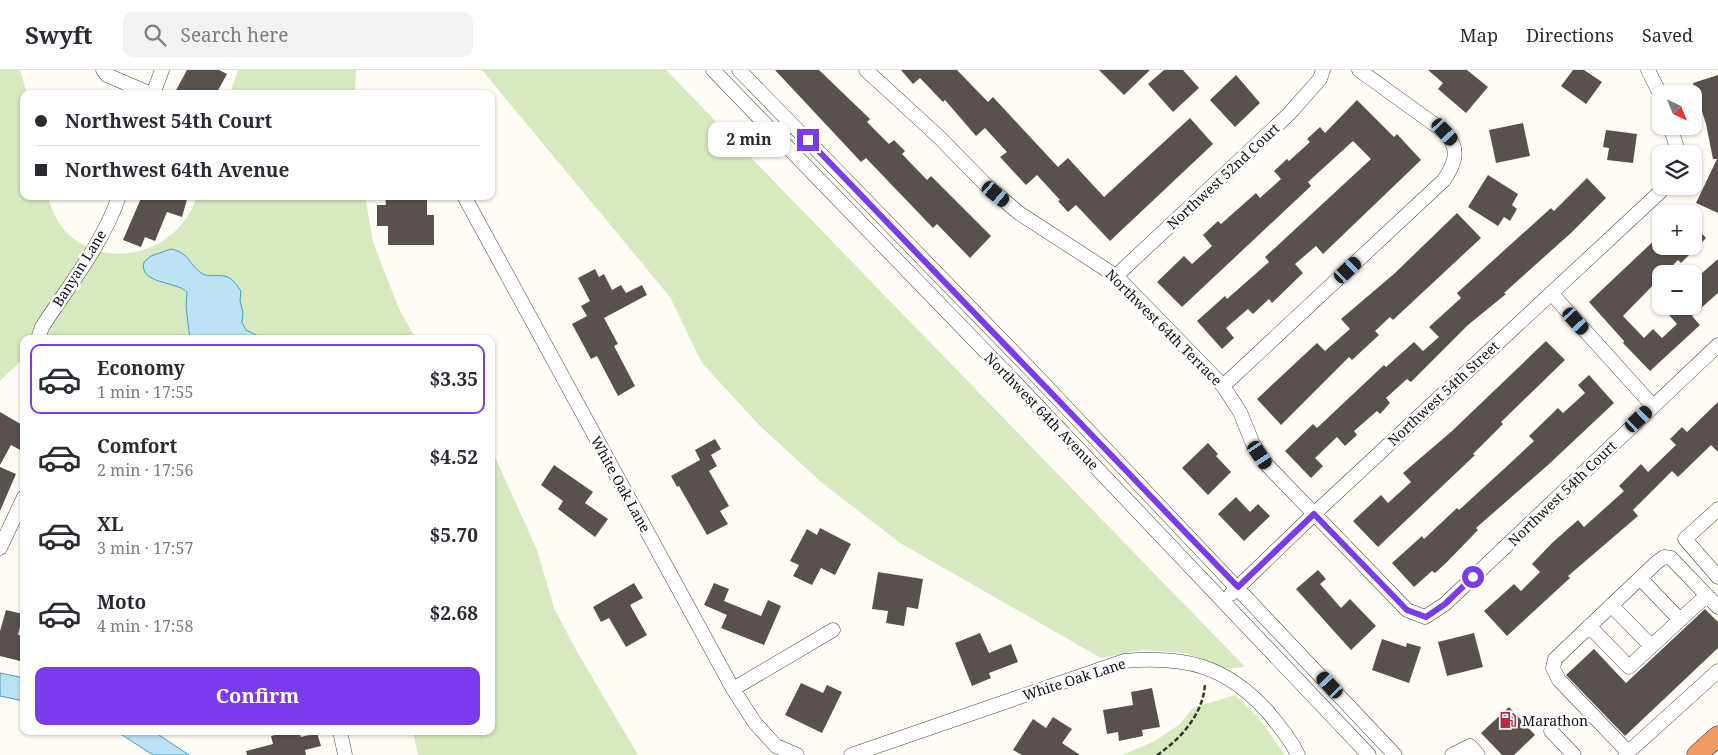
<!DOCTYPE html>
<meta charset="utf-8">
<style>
body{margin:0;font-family:"Noto Serif",serif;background:#f2f2f3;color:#2b2b33;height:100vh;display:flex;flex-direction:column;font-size:19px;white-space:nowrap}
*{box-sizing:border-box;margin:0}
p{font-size:16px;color:#7c7c81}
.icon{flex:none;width:28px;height:28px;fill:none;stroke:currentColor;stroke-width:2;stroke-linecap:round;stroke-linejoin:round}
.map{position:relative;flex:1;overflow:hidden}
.side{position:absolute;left:20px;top:265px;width:475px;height:400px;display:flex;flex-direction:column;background:#fff;border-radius:10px;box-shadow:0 1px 4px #0004}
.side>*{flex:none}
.banner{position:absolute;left:20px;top:20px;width:475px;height:110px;border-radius:10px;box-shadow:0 1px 4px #0004;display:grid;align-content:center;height:110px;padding:0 15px;background:#fff}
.needle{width:32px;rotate:137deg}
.fabs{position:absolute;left:1652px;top:15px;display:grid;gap:10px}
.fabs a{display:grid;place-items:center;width:50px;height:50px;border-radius:10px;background:#fff;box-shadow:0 1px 4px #0004;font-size:25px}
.end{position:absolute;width:22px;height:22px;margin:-11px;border:6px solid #7c3aed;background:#fff;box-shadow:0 0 0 2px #fff}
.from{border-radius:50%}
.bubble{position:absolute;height:35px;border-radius:10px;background:#fff;box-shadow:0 1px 4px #0004;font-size:16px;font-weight:700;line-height:35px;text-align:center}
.car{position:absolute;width:15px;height:30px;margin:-15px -8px;border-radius:6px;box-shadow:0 0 4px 1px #0007;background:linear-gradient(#222 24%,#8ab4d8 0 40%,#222 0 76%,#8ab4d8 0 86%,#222 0)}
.banner b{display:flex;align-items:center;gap:18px;height:48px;font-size:19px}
.banner b+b{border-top:1px solid #e1e1e2}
.banner i{width:12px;height:12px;background:#2b2b33}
ul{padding:9px 0 0;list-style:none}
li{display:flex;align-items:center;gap:15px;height:70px;margin:0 10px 8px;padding:0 5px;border:2px solid transparent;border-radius:10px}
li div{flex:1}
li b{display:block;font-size:19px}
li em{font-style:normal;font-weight:700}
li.on{border-color:#7c3aed}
li>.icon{width:45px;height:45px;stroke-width:1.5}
.primary-button{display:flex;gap:10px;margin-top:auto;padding:10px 15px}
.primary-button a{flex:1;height:58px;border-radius:10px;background:#7c3aed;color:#fff;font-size:20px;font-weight:700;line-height:58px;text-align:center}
header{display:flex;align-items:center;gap:30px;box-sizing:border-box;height:70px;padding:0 25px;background:#fff;border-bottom:1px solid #e1e1e2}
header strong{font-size:24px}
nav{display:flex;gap:28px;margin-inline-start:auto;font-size:18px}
.search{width:350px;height:45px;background:#f2f2f3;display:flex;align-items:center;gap:12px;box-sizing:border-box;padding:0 18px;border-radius:10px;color:#7c7c81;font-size:19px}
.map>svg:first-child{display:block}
.green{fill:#d7e9bf}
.water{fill:#bbe3f4;stroke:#459cc9}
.building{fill:#59514d}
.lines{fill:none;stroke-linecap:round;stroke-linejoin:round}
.minor-casing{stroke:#444;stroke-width:15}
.highway-casing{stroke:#222;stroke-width:21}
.path{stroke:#333;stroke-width:2.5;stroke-dasharray:5 2.5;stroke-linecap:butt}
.minor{stroke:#fff;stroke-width:14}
.highway{stroke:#ef9a63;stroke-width:20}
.route{stroke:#7c3aed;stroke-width:6}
.labels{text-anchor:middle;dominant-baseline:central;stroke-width:5;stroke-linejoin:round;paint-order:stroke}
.street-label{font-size:14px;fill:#111;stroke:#fff}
.poi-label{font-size:14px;fill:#111;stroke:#fff;text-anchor:start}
</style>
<header>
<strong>Swyft</strong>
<div class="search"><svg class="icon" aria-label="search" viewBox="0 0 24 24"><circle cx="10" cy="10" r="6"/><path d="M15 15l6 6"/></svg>Search here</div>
<nav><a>Map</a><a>Directions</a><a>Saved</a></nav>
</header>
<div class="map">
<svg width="1718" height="685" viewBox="0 0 1718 685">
<rect width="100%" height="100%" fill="#fffcf5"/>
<path class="green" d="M 0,0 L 20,0 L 27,24 L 24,24 L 24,126 L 48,126 C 65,205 173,201 197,126 L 365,126 L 373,172 L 399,239 L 416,269 L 24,269 L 24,288 L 0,311 Z
M 238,0 L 356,0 L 355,24 L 230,24 Z
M 482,0 L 666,0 L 1245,597 L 1222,599 L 1186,583 L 1143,580 L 1101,588 L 900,473 L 821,412 L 759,355 L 702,293 L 670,227 Z
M 491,378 L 537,480 L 554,538 L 576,580 L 638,685 L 418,685 L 413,661 L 491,661 Z
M 1235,625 L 1258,647 L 1285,685 L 1122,685 L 1155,671 L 1180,654 L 1193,638 Z"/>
<path class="water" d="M 171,179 C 189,183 189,194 201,203 C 209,209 222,202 231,209 C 235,212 238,217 241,221 L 240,231 L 243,242 L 242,253 L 246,260 L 264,269 L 190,269 L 186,237 L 187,222 C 176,211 138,214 144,192 L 151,186 Z
M 0,603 L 24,608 L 24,631 L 0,626 Z
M 116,661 L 153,661 L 189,685 L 153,685 Z"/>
<path class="building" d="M 187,0 L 219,0 L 227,4 L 216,24 L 174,24 Z
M 775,0 L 819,0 L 870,49 L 867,52 L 889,74 L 894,70 L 905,81 L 902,84 L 927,110 L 931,106 L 991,166 L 970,188 L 937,154 L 933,158 L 866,88 L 861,92 Z
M 901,0 L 957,0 L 988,32 L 993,27 L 1058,97 L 1068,88 L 1104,127 L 1190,48 L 1213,74 L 1110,171 L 1076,135 L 1068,142 L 1058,131 L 1060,130 L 1037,105 L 1026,115 L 1000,87 L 1007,82 L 985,58 L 976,66 L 945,30 L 943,32 L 920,8 L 913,14 Z
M 1099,0 L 1150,0 L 1124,25 Z
M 1164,0 L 1183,0 L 1199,18 L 1173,42 L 1148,14 Z
M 1428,0 L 1467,0 L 1488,17 L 1466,43 L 1438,19 L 1443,13 Z
M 1573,0 L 1584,0 L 1602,12 L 1586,34 L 1561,16 Z
M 1236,5 L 1260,33 L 1235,57 L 1210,30 Z
M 1718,5 L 1718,143 L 1696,133 L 1717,89 L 1713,89 L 1706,54 L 1693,13 Z
M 1357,30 L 1394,67 L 1397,64 L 1421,90 L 1323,184 L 1316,176 L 1295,194 L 1303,203 L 1272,233 L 1269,229 L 1253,244 L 1248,239 L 1226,258 L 1234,268 L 1222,279 L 1197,251 L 1225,226 L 1227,229 L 1269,192 L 1265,187 L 1371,89 L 1353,71 L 1308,112 L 1311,116 L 1182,237 L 1157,212 L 1184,186 L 1192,194 L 1212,176 L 1203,165 L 1218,151 L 1221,154 L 1256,123 L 1260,128 L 1281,109 L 1274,101 L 1287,89 L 1289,91 L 1310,72 L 1307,69 L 1320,57 L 1325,63 Z
M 1523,53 L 1530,86 L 1496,93 L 1489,60 Z
M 1606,60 L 1637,64 L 1633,93 L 1607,90 L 1609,78 L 1603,77 Z
M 1488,105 L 1518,124 L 1512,135 L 1517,139 L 1510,151 L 1504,147 L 1498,156 L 1468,137 Z
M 1587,108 L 1606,128 L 1572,162 L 1504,223 L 1506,224 L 1468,255 L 1411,312 L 1407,309 L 1386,328 L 1390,333 L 1380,344 L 1377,341 L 1354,361 L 1357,365 L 1345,376 L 1337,367 L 1315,388 L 1323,396 L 1311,408 L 1285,381 L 1313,354 L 1317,358 L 1384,295 L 1386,297 L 1414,272 L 1423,281 L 1439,267 L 1429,257 L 1461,228 L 1457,223 L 1551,138 L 1554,141 Z
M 142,126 L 188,126 L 182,147 L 167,142 L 155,171 L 145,167 L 141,177 L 123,170 Z
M 385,126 L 427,126 L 427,145 L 434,145 L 434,175 L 388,175 L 388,156 L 377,156 L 377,135 L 386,135 Z
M 1457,143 L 1481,168 L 1393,250 L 1390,247 L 1375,261 L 1379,265 L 1352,290 L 1349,287 L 1281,355 L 1257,329 L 1317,273 L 1325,281 L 1350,259 L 1341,249 L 1395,203 Z
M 1694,155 L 1706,168 L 1681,193 L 1678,190 L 1664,204 L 1661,204 L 1661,207 L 1623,246 L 1644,268 L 1653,259 L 1662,268 L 1677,254 L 1661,236 L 1694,236 L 1694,210 L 1718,189 L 1718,223 L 1692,246 L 1700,255 L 1650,301 L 1623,273 L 1624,271 L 1589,232 L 1661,164 L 1661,176 L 1694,176 Z
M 595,199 L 599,207 L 604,204 L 612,220 L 621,215 L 626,223 L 642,215 L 647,225 L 604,248 L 618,274 L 614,276 L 635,316 L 618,326 L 597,286 L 591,289 L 572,254 L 587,246 L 581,236 L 590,231 L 578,208 Z
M 1546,271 L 1565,290 L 1501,352 L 1503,354 L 1473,384 L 1475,385 L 1378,477 L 1353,451 L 1381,425 L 1388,433 L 1411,412 L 1403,403 L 1452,361 Z
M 1589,305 L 1614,333 L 1548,395 L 1476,458 L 1478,460 L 1446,493 L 1435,503 L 1432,501 L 1414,517 L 1392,493 L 1422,466 L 1424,469 L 1457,438 L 1459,440 L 1505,398 L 1534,371 L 1529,366 L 1558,338 L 1563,343 L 1585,323 L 1578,315 Z
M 1718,332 L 1718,382 L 1711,375 L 1678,407 L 1672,401 L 1633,440 L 1638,446 L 1568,506 L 1570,508 L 1507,566 L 1484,541 L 1514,514 L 1521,521 L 1540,502 L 1532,494 L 1552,473 L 1578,450 L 1584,457 L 1624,421 L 1619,416 L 1641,394 L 1648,402 L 1676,375 L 1670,369 L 1682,357 L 1687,362 Z
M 0,342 L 24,356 L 24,382 L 11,375 L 0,395 Z
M 715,369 L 721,379 L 711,385 L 717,396 L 709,401 L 729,436 L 720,441 L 728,454 L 707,465 L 679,416 L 677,417 L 671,406 L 700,390 L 695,380 Z
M 1208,373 L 1218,384 L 1216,386 L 1231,402 L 1208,425 L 1182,398 Z
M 554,395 L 593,422 L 585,433 L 608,449 L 595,467 L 558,439 L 563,431 L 541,415 Z
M 0,397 L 16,404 L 0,441 Z
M 1236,427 L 1250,442 L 1258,434 L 1270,446 L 1244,471 L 1218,444 Z
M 820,458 L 851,474 L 835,505 L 821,498 L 812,515 L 793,506 L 799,495 L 790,491 L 807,459 L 817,465 Z
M 1318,500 L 1326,509 L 1320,514 L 1341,538 L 1350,529 L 1376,556 L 1351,580 L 1296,519 Z
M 878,502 L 923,509 L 918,539 L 907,537 L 904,556 L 886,553 L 888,541 L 872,539 Z
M 634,513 L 643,528 L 630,535 L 647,565 L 626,577 L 609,548 L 601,552 L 593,537 Z
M 714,513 L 729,519 L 724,531 L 761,546 L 768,530 L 781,536 L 764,575 L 721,558 L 727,545 L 704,535 Z
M 1705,539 L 1718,552 L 1718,578 L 1625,666 L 1566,605 L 1594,579 L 1626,613 Z
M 6,540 L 23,544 L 18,565 L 24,566 L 24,592 L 0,586 L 0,561 Z
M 980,563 L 989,583 L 1011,574 L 1018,592 L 989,603 L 991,608 L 972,616 L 955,573 Z
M 1474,563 L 1483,597 L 1447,606 L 1438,572 Z
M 1382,569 L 1406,577 L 1407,573 L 1421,577 L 1409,613 L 1372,600 Z
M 801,613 L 823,623 L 827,615 L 842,622 L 822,663 L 785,645 Z
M 1152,618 L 1160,657 L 1142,660 L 1143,666 L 1119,671 L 1118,662 L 1107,664 L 1103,640 L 1133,635 L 1131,622 Z
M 1509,637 L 1535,665 L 1514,685 L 1502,685 L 1481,663 Z
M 1053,647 L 1072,659 L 1062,673 L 1080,685 L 1022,685 L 1013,680 L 1033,649 L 1046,658 Z
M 290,661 L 299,661 L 301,667 L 317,663 L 321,676 L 305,680 L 306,685 L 247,685 L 246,681 L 273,674 L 271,666 Z"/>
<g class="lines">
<g class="minor-casing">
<path id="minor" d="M 103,0 L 107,5 L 151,24
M 713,0 L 1013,310 L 1369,685
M 739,0 L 1027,296 L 1395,685
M 866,0 L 939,67 L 986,115 L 1019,143 L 1116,206 L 1223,316 L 1240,342 L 1253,374 L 1267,395 L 1407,540 L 1425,547 L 1445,534 L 1718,275
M 1648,0 L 1661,26
M 153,24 L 162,0
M 1670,56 L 1679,84
M 464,126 L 733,619 L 755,653 L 776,676 L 797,685
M 1116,206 L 1289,44 L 1320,9 L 1323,0
M 1551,223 L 1653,336
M 38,269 L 42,257 C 68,217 104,172 119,126
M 1223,316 L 1444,110 C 1456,92 1460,79 1445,62 L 1359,0
M 1718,439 L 1685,469 L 1718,507
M 0,478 L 24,427
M 1640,508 L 1680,550
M 1231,524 L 1314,444 L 1660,122 L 1663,116
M 1611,535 L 1651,576
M 1589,556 L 1629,597 L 1707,525
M 733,619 L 833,560
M 340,661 L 345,685
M 1551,661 L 1574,685
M 1628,682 L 1559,610 L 1553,598 L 1555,589 L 1656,493 L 1664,487 L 1671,488 L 1718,537
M 851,685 L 1124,591 C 1185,586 1225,595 1267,641 C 1279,656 1290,668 1298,685
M 1452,685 L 1470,676 L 1478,685
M 1625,685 L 1718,601"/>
</g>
<g class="highway-casing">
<path id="highway" d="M 1697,685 L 1718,666"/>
</g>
<path class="path" d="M 1157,685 C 1181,669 1204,643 1205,613"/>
<use href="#minor" class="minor"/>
<use href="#highway" class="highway"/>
</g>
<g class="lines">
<path class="route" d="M 808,70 L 1238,517 L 1314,444 L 1407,540 L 1426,547 L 1445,534 L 1473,507"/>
</g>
<defs>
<g id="fuel-bare" transform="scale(1.35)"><path d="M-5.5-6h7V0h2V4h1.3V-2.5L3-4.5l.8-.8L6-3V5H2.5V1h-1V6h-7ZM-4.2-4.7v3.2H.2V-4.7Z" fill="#bd2c3c" stroke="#fff" stroke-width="2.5" paint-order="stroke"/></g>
</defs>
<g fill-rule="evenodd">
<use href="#fuel-bare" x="1508" y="650"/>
</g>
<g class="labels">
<g class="street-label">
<text transform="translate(1223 106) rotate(-43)">Northwest 52nd Court</text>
<text transform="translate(79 198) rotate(-58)">Banyan Lane</text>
<text transform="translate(1164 257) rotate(45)">Northwest 64th Terrace</text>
<text transform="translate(1443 323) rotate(-43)">Northwest 54th Street</text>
<text transform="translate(1042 341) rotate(46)">Northwest 64th Avenue</text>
<text transform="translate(621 414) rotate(61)">White Oak Lane</text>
<text transform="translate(1562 423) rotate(-44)">Northwest 54th Court</text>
<text transform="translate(1074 609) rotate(-18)">White Oak Lane</text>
</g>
<g class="poi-label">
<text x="1522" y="650">Marathon</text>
</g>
</g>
</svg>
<div class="fabs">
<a><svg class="needle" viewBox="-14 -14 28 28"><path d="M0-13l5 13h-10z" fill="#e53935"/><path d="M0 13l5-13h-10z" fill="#7c7c81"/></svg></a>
<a><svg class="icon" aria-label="layers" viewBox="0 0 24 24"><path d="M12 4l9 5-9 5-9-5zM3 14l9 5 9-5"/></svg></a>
<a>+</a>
<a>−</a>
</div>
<i class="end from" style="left:1473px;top:507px"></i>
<i class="end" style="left:808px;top:70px"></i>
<div class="bubble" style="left:708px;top:52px;width:82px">2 min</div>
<i class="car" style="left:1445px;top:62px;rotate:138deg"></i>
<i class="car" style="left:996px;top:124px;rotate:130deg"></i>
<i class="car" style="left:1348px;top:200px;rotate:47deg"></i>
<i class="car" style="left:1576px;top:251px;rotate:138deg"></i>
<i class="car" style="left:1639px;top:349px;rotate:47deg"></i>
<i class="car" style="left:1260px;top:385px;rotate:146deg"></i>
<i class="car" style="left:1330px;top:615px;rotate:317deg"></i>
<div class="banner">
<b><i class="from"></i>Northwest 54th Court</b>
<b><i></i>Northwest 64th Avenue</b>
</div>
<section class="side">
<ul>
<li class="on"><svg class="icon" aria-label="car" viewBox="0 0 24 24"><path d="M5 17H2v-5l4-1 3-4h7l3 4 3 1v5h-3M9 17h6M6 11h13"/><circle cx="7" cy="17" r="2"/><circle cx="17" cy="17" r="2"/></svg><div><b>Economy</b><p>1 min · 17:55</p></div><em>$3.35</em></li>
<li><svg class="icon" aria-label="car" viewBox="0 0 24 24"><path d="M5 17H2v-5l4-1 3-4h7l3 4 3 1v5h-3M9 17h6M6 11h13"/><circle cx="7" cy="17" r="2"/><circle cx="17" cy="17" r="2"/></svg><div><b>Comfort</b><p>2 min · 17:56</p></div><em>$4.52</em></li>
<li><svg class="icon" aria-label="car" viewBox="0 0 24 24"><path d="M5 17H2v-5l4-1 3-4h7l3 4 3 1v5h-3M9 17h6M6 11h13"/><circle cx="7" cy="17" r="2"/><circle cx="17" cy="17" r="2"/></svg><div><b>XL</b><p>3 min · 17:57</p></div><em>$5.70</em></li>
<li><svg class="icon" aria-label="car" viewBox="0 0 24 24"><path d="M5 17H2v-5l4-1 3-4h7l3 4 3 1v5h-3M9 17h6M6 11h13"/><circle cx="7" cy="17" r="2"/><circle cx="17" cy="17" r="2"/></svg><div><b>Moto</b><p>4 min · 17:58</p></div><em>$2.68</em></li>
</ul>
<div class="primary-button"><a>Confirm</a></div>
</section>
</div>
